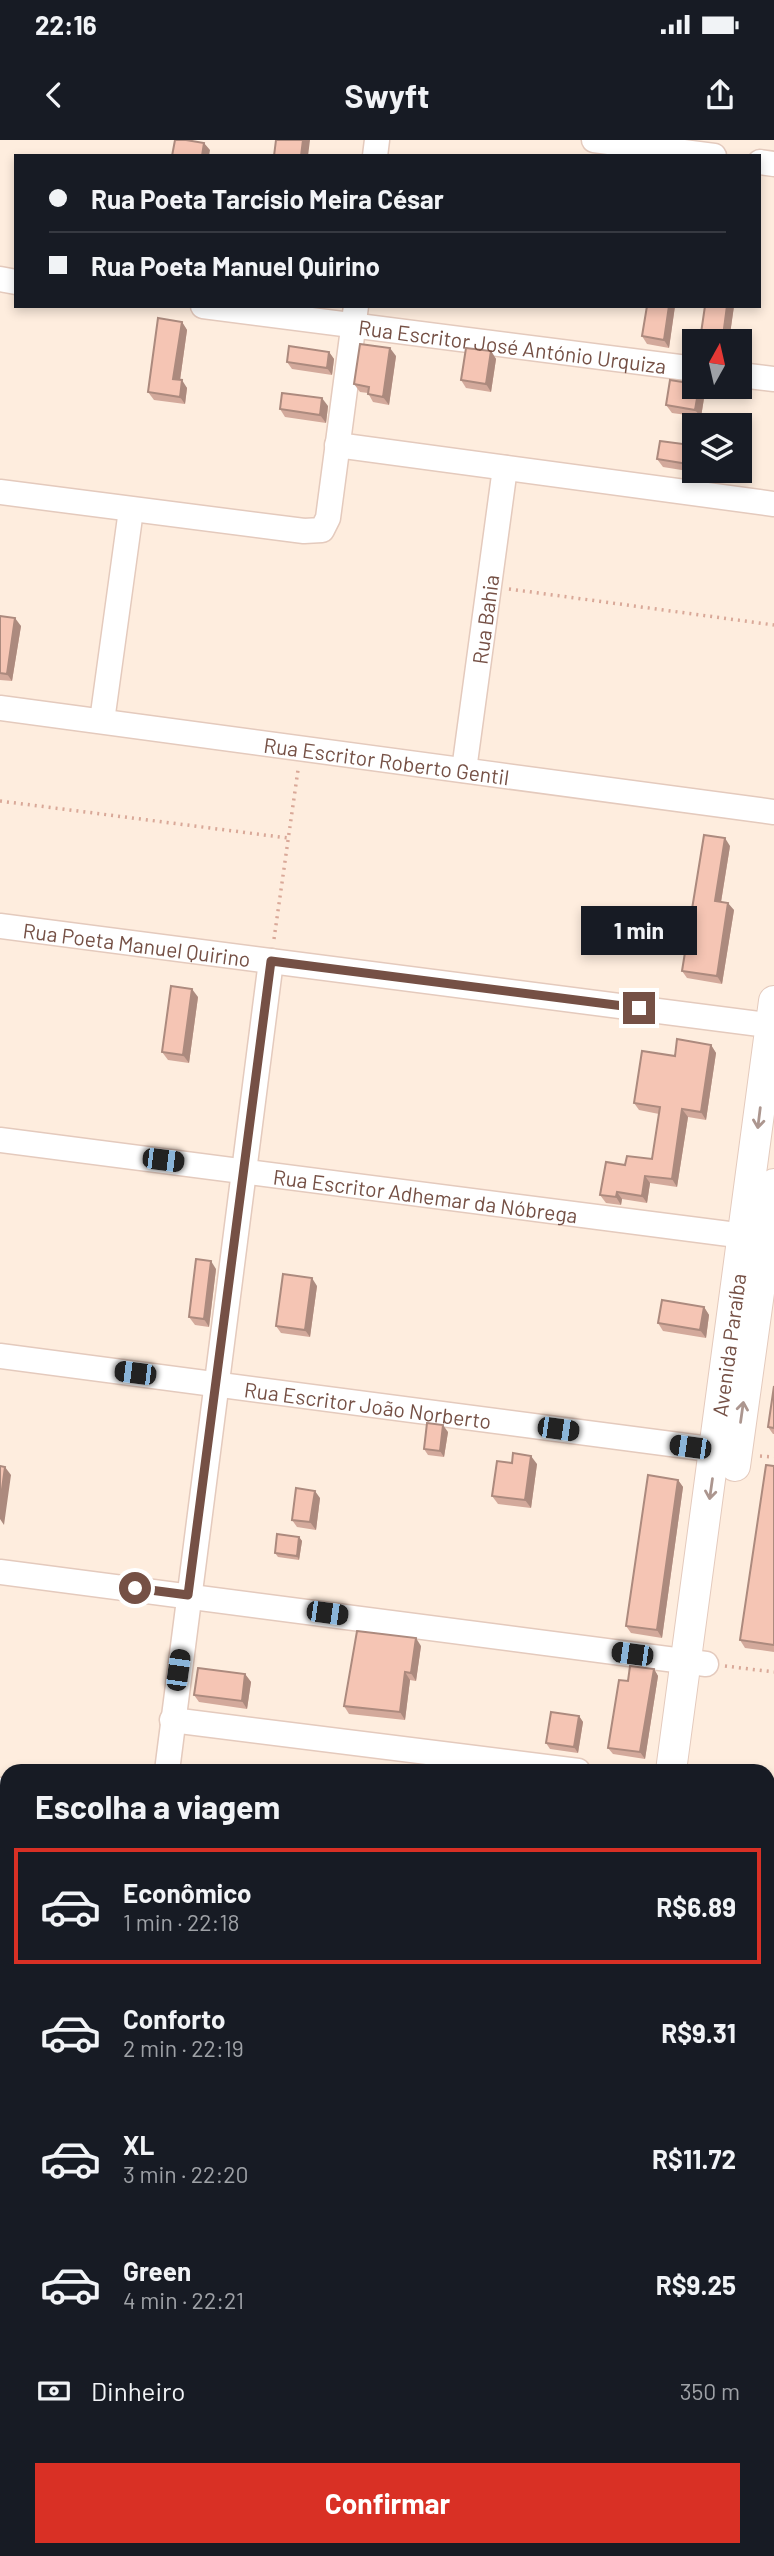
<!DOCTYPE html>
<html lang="pt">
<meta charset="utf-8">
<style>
body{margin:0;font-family:Barlow,sans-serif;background:#242831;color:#f1f3f6;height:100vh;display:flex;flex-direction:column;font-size:26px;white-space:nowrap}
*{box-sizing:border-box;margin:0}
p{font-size:23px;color:#9ea1a6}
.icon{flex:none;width:38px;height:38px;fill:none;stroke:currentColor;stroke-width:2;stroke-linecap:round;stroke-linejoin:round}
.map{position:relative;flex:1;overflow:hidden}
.panel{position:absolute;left:0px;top:1624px;width:775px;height:793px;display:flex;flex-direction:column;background:#171b24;border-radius:21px 21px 0 0;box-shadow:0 4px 10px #0003}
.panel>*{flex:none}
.guide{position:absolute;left:14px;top:14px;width:747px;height:154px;border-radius:0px;box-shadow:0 4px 10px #0003;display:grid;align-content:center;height:154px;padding:0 35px;background:#171b24}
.needle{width:46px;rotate:8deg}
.tools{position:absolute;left:682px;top:189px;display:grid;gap:14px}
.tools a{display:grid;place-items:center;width:70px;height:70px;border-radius:0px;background:#171b24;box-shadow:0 4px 10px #0003;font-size:35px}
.end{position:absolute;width:32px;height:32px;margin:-16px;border:9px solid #755045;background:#fff;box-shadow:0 0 0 4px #fff}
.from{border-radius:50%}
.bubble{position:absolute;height:49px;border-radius:0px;background:#171b24;box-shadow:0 4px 10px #0003;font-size:23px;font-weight:700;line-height:49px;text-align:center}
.car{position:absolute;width:21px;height:42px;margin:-21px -10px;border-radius:9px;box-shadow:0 0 5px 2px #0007;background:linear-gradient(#222 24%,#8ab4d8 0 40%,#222 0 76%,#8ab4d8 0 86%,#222 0)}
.guide b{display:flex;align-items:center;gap:24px;height:66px;font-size:26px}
.guide b+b{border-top:2px solid #363941}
.guide i{width:18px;height:18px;background:#f1f3f6}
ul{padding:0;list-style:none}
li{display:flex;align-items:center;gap:21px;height:116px;margin:0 14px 10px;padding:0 21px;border:4px solid transparent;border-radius:0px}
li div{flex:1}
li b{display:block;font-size:26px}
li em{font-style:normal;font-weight:700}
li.current{border-color:#d93025}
li>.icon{width:63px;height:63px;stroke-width:1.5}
h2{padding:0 35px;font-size:32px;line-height:84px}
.pay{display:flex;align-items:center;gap:18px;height:77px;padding:0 35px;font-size:26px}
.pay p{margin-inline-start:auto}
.cta{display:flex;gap:14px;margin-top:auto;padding:14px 35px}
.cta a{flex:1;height:80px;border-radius:0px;background:#d93025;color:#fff;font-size:28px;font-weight:700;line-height:80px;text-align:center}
.status{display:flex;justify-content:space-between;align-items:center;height:49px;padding:0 35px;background:#171b24;direction:ltr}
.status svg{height:19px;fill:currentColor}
header{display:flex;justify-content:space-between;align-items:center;height:91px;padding:0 35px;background:#171b24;font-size:32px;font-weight:700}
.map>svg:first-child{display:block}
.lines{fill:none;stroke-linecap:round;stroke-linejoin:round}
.stream{stroke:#98d9da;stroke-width:6}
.minor-casing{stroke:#e4cabd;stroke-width:27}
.tertiary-casing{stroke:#e4cabd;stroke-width:32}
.path{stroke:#d9a898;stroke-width:3.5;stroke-dasharray:2 5;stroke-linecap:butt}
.minor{stroke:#fff;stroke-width:24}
.tertiary{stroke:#fff;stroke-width:30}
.wall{fill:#d3a99b}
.shaded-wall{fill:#ac8a7e}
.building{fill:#f5c5b4;stroke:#ac8a7e;stroke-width:2}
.oneway{stroke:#ac968f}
.route{stroke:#755045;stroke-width:9}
.labels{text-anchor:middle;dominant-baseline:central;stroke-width:5;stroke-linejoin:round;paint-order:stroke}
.street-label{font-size:21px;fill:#755045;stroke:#fff2e6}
</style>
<div class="status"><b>22:16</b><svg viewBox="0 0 49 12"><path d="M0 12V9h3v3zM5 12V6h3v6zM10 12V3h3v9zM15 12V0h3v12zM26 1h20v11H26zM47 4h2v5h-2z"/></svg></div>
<header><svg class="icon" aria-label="back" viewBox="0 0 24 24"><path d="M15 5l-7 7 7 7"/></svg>Swyft<svg class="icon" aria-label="share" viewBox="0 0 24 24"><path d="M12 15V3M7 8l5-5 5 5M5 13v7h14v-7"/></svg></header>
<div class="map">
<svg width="774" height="2416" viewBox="0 0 774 2416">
<rect width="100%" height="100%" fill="#feedde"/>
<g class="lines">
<path class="stream" d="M 768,1761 L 774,1760"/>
<g class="minor-casing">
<g id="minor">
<path d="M 594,0 L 714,16"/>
<path d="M 375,16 L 377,0"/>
<path d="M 760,22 L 774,24"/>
<path d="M 0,139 L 16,142"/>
<path id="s1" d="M 203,166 L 695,229"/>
<path d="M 740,235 L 774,239"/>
<path d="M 337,305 L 774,364"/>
<path d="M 0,352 L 304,391 L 322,390 L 328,378 L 356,166"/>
<path id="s2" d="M 0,568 L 774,672"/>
<path d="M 102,581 L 131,370"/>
<path id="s3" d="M 464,630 L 505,328"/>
<path id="s4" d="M 0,786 L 774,886"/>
<path id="s5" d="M 0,1000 L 760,1098"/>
<path id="s6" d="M 0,1216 L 732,1312"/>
<path d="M 0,1432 L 706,1524"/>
<path d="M 172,1580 L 578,1631"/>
<path d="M 167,1631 L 271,821"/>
<path d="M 0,1650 L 7,1650"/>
<path d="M 768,1655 L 774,1656"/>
<path d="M 0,1756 L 7,1757"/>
<path d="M 0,1861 L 7,1862"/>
<path d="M 768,1966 L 774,1966"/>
<path d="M 0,2083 L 7,2084"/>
<path d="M 0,2301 L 7,2302"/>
<path d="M 768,2395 L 774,2396"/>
<path d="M 65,2416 L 66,2410"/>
</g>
</g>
<g class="tertiary-casing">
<g id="tertiary">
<path d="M 735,1326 L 774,1044"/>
<path id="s7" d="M 671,1631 L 774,861"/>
<path d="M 566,2416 L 567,2410"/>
<path d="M 590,2416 L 590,2410"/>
</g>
</g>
<path class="path" d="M 509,449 L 774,485
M 0,661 L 288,698
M 274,799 L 298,630
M 760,1316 L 774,1317
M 725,1526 L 774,1532
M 768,1858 L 774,1858
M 768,2180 L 774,2181"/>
<use href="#minor" class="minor"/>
<use href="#tertiary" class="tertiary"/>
</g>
<path class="wall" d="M 647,166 L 675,166 L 669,208 L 647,204 L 642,196 Z
M 705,166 L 734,166 L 729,201 L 707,201 L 701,193 Z
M 182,182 L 187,190 L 180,240 L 187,248 L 185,264 L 154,260 L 148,252 Z
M 491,211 L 496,219 L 491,252 L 466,248 L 461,240 Z
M 329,212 L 334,219 L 332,235 L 292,229 L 287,222 Z
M 396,216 L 389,265 L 373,262 L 368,253 L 360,252 L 354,244 Z
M 705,252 L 701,277 L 672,273 L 666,265 Z
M 328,266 L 326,283 L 285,277 L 280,269 Z
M 695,310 L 694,332 L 663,327 L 657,319 Z
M 0,476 L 21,486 L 12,541 L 0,540 Z
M 730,706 L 721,762 L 734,770 L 722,844 L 687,838 L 682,831 Z
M 198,857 L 189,923 L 168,920 L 162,912 Z
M 711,905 L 716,913 L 706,980 L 688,977 L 677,1047 L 650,1043 L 647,1063 L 622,1059 L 621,1065 L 606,1063 L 600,1055 L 625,1025 L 652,1019 L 659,974 L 639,970 L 634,963 L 675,916 Z
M 216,1129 L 209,1187 L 195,1185 L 189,1177 Z
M 317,1146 L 310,1197 L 281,1193 L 276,1186 Z
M 704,1167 L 709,1175 L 706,1198 L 663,1191 L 658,1183 Z
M 768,1287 L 774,1288 L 774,1294 L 773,1294 Z
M 448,1292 L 444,1317 L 428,1315 L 424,1309 Z
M 512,1323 L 537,1324 L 531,1368 L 498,1364 L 492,1356 Z
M 774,1326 L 774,1512 L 745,1508 L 740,1500 Z
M 678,1340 L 683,1347 L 662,1498 L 631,1493 L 626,1486 Z
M 320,1358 L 316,1390 L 297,1387 L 292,1380 Z
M 299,1397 L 302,1401 L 299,1420 L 278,1417 L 275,1413 Z
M 421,1506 L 416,1541 L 410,1540 L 405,1580 L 349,1574 L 344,1566 Z
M 654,1529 L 658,1536 L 645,1619 L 613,1614 L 608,1608 L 628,1541 Z
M 245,1534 L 251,1542 L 247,1569 L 199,1562 L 194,1555 Z
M 579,1576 L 583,1582 L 578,1613 L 550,1609 L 546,1603 Z
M 0,2338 L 7,2339 L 7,2396 L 0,2395 Z"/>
<path class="shaded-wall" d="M 303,0 L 310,0 L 308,16 L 301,16 Z
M 204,3 L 210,10 L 209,16 L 202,16 Z
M 669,166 L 675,166 L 669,208 L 664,200 Z
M 727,166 L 734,166 L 729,201 L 726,201 L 723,196 Z
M 182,182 L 187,190 L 179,247 L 173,239 Z
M 390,208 L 396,216 L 389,265 L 383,257 Z
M 491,211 L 496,219 L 491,252 L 486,244 Z
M 329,212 L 334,219 L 332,235 L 327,228 Z
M 182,240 L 187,248 L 185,264 L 180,257 Z
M 699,247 L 701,247 L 705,252 L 701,277 L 695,270 Z
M 322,258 L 328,266 L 326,283 L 320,275 Z
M 691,305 L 695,310 L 694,332 L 688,324 Z
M 15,478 L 21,486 L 12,541 L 7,534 Z
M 725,698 L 730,706 L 720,768 L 715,761 Z
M 728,763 L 734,770 L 722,844 L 717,836 Z
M 192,849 L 198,857 L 189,923 L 183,915 Z
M 711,905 L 716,913 L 706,980 L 701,972 Z
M 682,969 L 688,977 L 677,1047 L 672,1039 Z
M 645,1036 L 650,1043 L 647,1063 L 642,1056 Z
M 617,1052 L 622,1059 L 621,1065 L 616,1057 Z
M 211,1121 L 216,1129 L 209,1187 L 204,1179 Z
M 312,1138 L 317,1146 L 310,1197 L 305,1190 Z
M 704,1167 L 709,1175 L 706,1198 L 700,1190 Z
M 443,1285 L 448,1292 L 444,1317 L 440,1311 Z
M 531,1316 L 537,1324 L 531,1368 L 525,1360 Z
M 5,1327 L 11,1335 L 4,1385 L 0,1379 L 0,1364 Z
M 678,1340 L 683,1347 L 662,1498 L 657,1490 Z
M 315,1351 L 320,1358 L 316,1390 L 310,1382 Z
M 299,1397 L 302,1401 L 299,1420 L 297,1416 Z
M 416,1498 L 421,1506 L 416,1541 L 411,1533 Z
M 654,1529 L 658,1536 L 645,1619 L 640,1612 Z
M 405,1532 L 410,1540 L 405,1580 L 400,1572 Z
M 245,1534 L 251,1542 L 247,1569 L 242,1561 Z
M 579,1576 L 583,1582 L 578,1613 L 574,1607 Z
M 504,2410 L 511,2410 L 510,2416 L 503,2416 Z
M 668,2410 L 673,2410 L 672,2416 L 667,2416 Z"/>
<path class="building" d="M 175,0 L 186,0 L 204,3 L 202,16 L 172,16 Z
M 276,0 L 303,0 L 301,16 L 274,16 Z
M 647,166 L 669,166 L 664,200 L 642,196 Z
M 705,166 L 727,166 L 723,196 L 701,193 Z
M 158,178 L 182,182 L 173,239 L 182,240 L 180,257 L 148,252 Z
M 360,204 L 390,208 L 383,257 L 368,254 L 369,247 L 354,244 Z
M 289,206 L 329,212 L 327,228 L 287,222 Z
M 466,208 L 491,211 L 486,244 L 461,240 Z
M 670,240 L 695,244 L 695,247 L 699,247 L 695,270 L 666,265 Z
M 282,253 L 322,258 L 320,275 L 280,269 Z
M 660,301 L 691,305 L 688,324 L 657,319 Z
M 0,476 L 15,478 L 7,534 L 0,533 Z
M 704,695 L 725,698 L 715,761 L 728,763 L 717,836 L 682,831 Z
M 171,846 L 192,849 L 183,915 L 162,912 Z
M 677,899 L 711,905 L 701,972 L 682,969 L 672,1039 L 645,1036 L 642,1056 L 617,1052 L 616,1057 L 600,1055 L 606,1022 L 625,1025 L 627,1016 L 652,1019 L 660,967 L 634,963 L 642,911 L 675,916 Z
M 196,1119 L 211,1121 L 204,1179 L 189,1177 Z
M 283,1134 L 312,1138 L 305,1190 L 276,1186 Z
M 662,1160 L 704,1167 L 700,1190 L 658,1183 Z
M 774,1246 L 774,1288 L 768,1287 Z
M 427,1283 L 443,1285 L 440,1311 L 424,1309 Z
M 513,1313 L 531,1316 L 525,1360 L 492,1356 L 497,1321 L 512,1323 Z
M 766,1325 L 774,1326 L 774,1505 L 740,1500 Z
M 0,1326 L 5,1327 L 0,1364 Z
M 648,1335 L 678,1340 L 657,1490 L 626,1486 Z
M 296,1348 L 315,1351 L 310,1382 L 292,1380 Z
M 277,1394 L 299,1397 L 297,1416 L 275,1413 Z
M 357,1491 L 416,1498 L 411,1533 L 405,1532 L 400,1572 L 344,1566 Z
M 630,1526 L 654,1529 L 640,1612 L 608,1608 L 619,1540 L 628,1541 Z
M 198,1528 L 245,1534 L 242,1561 L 194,1555 Z
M 551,1572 L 579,1576 L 574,1607 L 546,1603 Z
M 0,2338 L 7,2339 L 7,2389 L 0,2388 Z
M 416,2410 L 504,2410 L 503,2416 L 415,2416 Z
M 635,2410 L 668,2410 L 667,2416 L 634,2416 Z"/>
<defs><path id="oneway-shaft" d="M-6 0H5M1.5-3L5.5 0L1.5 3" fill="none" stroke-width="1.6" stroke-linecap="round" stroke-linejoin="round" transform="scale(1.75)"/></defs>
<g class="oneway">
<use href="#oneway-shaft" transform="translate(759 978) rotate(97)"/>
<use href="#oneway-shaft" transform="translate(742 1272) rotate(-82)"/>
<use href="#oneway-shaft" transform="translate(711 1349) rotate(98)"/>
</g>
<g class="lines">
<path class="route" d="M 135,1448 L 188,1455 L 271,821 L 639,868"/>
</g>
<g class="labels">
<g class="street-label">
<text stroke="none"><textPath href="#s1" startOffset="312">Rua Escritor José António Urquiza</textPath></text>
<text stroke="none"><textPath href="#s3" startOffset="152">Rua Bahia</textPath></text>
<text stroke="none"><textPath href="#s2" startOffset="390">Rua Escritor Roberto Gentil</textPath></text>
<text stroke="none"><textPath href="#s4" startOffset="138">Rua Poeta Manuel Quirino</textPath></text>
<text stroke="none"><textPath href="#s5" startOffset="429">Rua Escritor Adhemar da Nóbrega</textPath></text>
<text stroke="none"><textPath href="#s7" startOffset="430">Avenida Paraíba</textPath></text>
<text stroke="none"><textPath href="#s6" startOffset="371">Rua Escritor João Norberto</textPath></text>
</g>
</g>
</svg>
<div class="tools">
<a><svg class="needle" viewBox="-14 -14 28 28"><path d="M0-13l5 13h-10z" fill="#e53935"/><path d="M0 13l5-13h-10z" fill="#9ea1a6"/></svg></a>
<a><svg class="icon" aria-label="layers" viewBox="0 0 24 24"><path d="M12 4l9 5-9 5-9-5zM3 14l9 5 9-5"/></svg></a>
</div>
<i class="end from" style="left:135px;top:1448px"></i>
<i class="end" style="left:639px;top:868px"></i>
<div class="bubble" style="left:581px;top:766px;width:116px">1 min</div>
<i class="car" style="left:163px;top:1020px;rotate:97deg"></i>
<i class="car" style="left:135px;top:1233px;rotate:277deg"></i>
<i class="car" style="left:558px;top:1289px;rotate:98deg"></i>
<i class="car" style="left:690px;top:1307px;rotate:278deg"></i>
<i class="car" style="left:327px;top:1473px;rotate:98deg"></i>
<i class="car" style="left:632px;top:1514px;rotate:278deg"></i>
<i class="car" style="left:178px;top:1530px;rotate:8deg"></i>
<div class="guide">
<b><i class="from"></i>Rua Poeta Tarcísio Meira César</b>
<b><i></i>Rua Poeta Manuel Quirino</b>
</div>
<section class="panel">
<h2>Escolha a viagem</h2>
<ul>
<li class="current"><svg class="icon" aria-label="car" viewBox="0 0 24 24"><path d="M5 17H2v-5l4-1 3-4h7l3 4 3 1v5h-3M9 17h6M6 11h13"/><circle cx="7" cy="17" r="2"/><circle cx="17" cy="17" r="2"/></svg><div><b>Econômico</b><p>1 min · 22:18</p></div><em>R$6.89</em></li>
<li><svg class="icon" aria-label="car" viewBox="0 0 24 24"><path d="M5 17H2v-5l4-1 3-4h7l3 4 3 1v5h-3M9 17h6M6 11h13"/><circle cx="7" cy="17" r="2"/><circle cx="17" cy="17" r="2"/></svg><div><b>Conforto</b><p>2 min · 22:19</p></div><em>R$9.31</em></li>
<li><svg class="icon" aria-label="car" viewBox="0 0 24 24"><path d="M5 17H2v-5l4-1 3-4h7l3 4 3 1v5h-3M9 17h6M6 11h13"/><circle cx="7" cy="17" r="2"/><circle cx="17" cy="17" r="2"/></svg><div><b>XL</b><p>3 min · 22:20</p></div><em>R$11.72</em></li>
<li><svg class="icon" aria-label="car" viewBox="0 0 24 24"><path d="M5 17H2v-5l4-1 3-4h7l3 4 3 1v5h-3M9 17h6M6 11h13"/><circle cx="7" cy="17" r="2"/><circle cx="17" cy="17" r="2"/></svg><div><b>Green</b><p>4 min · 22:21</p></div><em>R$9.25</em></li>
</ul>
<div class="pay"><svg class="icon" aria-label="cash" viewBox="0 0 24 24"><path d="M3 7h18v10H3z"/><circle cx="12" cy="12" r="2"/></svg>Dinheiro<p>350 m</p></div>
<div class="cta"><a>Confirmar</a></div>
</section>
</div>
